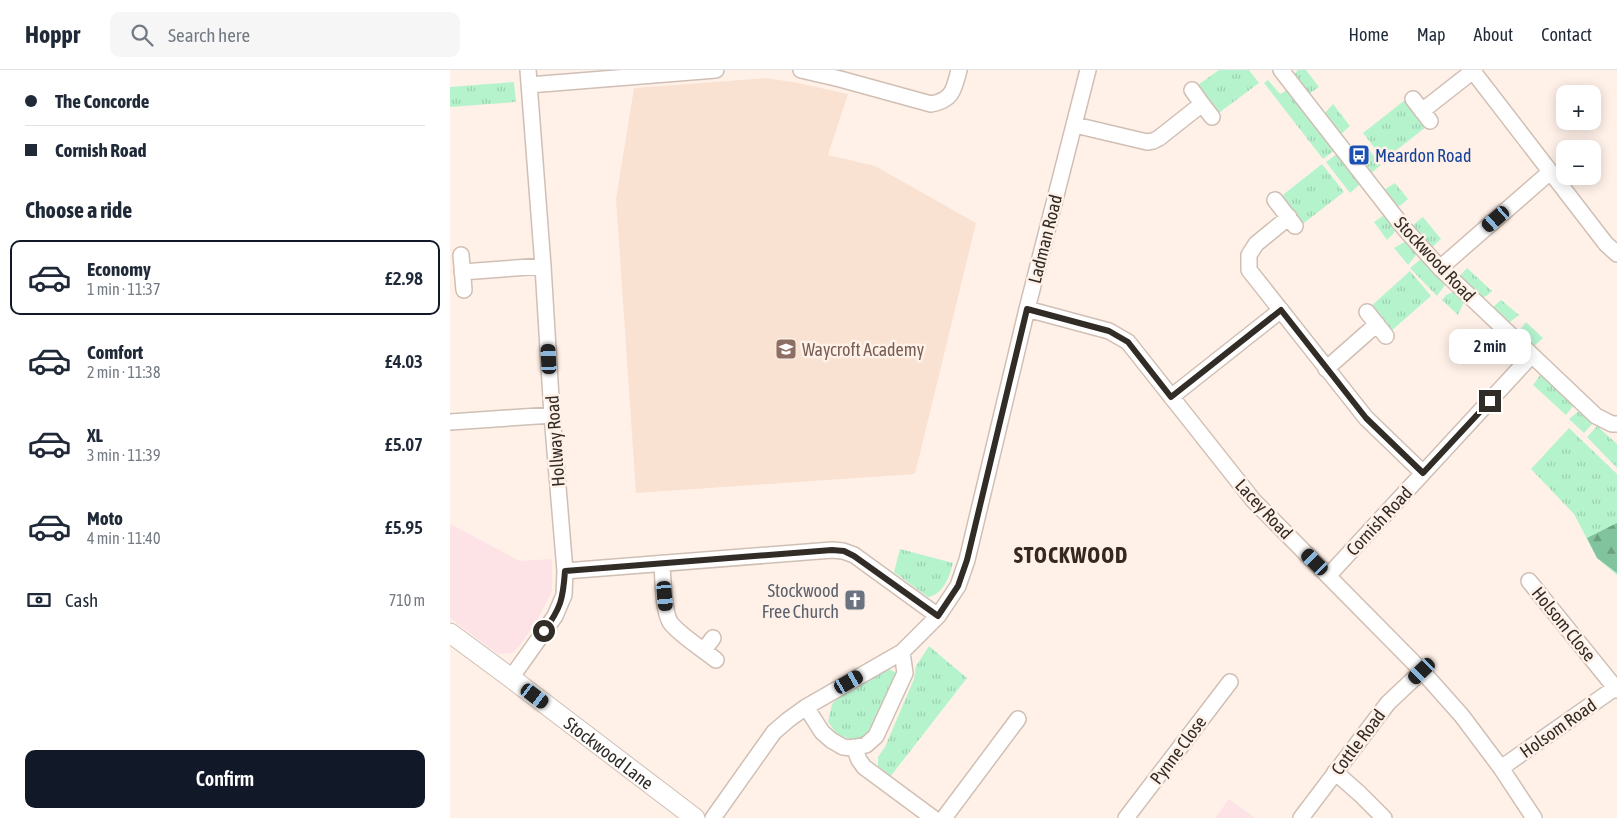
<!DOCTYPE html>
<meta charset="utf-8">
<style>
body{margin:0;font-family:"Asap Condensed",sans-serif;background:#f6f6f7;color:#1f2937;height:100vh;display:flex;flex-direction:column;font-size:19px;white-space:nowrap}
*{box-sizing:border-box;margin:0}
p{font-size:16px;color:#747a83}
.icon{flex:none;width:28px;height:28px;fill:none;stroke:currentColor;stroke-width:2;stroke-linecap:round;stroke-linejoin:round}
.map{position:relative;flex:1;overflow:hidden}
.drawer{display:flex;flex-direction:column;background:#fff;width:450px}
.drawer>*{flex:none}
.guide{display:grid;align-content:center;height:110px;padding:0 25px;background:#fff}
.fabs{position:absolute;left:1106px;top:15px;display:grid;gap:10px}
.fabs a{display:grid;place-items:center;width:45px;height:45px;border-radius:10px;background:#fff;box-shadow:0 2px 12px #0003;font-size:25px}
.end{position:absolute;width:22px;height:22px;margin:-11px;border:6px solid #322c27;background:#fff;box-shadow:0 0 0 2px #fff}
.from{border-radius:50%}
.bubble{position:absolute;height:35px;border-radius:10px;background:#fff;box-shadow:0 2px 12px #0003;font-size:16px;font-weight:600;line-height:35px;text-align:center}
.car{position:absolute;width:15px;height:30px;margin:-15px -8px;border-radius:6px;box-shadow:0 0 4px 1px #0007;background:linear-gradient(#222 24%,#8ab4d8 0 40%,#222 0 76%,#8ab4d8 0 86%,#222 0)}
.guide b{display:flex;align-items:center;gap:18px;height:48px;font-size:19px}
.guide b+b{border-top:1px solid #e0e1e3}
.guide i{width:12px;height:12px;background:#1f2937}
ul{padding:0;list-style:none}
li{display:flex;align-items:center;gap:15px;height:75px;margin:0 10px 8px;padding:0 15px;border:2px solid transparent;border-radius:10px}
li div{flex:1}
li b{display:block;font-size:19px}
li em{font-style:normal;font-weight:600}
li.selected{border-color:#111827}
li>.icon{width:45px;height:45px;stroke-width:1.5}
h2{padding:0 25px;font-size:22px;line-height:60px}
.pay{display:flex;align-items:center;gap:12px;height:55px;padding:0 25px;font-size:19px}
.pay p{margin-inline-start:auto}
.button{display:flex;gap:10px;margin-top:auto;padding:10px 25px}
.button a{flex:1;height:58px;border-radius:10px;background:#111827;color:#fff;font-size:20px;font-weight:600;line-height:58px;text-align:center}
header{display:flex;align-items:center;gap:30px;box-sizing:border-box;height:70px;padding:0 25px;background:#fff;border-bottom:1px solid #e0e1e3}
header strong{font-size:24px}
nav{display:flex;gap:28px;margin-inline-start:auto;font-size:18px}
.search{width:350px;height:45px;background:#f6f6f7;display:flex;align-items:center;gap:12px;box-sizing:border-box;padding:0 18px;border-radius:10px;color:#747a83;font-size:19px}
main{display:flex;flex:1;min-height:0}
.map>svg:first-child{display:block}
.commercial{fill:#fde2e6}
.built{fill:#fae2d2}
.grass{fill:url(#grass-tufts)}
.forest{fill:url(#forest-firs)}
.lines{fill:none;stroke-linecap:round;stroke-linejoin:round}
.minor-casing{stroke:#d0bfb4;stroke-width:18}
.tertiary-casing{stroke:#d0bfb4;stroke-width:21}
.minor{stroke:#fff;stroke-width:15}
.tertiary{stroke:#fff;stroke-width:19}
.route{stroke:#322c27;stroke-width:6}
.labels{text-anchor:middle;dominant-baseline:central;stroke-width:5;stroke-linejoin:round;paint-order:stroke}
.transit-label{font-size:18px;fill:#164399;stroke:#fff1e8;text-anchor:start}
.street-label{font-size:18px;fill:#322c27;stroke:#fff1e8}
.education-label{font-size:18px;fill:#785e54;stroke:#fff1e8;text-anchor:start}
.worship-label{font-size:18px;fill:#5b616d;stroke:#fff1e8;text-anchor:end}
.district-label{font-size:22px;font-weight:bold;letter-spacing:1px;fill:#35281f;stroke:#fff1e8}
</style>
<header>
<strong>Hoppr</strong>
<div class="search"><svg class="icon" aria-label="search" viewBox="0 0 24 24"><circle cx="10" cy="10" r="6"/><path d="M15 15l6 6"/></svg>Search here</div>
<nav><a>Home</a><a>Map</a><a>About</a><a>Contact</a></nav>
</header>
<main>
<section class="drawer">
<div class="guide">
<b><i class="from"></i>The Concorde</b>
<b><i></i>Cornish Road</b>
</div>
<h2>Choose a ride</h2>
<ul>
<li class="selected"><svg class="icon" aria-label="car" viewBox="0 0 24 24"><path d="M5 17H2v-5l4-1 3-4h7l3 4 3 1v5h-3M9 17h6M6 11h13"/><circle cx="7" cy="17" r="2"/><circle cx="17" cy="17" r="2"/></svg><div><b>Economy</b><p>1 min · 11:37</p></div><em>£2.98</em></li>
<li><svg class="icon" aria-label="car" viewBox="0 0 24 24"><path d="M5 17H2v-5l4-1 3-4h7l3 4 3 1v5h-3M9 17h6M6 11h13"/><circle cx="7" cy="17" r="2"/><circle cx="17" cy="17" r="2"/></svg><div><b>Comfort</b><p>2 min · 11:38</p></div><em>£4.03</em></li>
<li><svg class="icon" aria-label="car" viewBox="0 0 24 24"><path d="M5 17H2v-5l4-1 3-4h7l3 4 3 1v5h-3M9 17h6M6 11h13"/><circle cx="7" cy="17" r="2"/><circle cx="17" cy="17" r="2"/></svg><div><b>XL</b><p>3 min · 11:39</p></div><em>£5.07</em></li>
<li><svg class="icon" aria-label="car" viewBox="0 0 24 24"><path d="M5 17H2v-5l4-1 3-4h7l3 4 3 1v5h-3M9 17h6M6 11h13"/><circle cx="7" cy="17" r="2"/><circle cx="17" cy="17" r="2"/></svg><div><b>Moto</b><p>4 min · 11:40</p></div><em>£5.95</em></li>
</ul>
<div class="pay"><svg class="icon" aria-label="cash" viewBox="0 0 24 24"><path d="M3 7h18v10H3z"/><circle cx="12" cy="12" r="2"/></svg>Cash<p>710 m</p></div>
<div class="button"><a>Confirm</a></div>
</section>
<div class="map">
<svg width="1167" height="748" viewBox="0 0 1167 748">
<defs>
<pattern id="grass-tufts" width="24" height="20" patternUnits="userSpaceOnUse" patternTransform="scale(1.25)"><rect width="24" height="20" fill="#b5f3cd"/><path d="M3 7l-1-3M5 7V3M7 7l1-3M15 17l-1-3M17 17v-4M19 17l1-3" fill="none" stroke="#9cd0b0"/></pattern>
<pattern id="forest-firs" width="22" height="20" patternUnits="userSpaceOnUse" patternTransform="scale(1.25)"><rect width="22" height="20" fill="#81c39d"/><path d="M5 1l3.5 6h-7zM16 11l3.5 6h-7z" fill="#6a9f80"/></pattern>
</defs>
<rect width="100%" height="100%" fill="#fff1e8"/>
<path class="commercial" d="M 0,454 L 70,491 L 102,489 L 102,521 L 87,550 L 71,574 L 62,583 L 48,584 L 0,548 Z
M 779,729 L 805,748 L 765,748 Z"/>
<path class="built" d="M 317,8 L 348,13 L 398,24 L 378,85 L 425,96 L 526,153 L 465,404 L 186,423 L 166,129 L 184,18 Z"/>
<path class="grass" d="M 769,0 L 799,0 L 809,13 L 766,45 L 745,17 Z
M 848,0 L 856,0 L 869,17 L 859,24 L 843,5 Z
M 818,10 L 830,24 L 837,20 L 884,81 L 873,89 L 814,13 Z
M 64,12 L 66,32 L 0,37 L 0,17 Z
M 955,30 L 976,57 L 934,90 L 913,63 Z
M 883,34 L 900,56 L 890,65 L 874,44 Z
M 915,75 L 931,95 L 920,104 L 909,88 L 911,86 L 907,81 Z
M 887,84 L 910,114 L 900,123 L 876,92 Z
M 872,94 L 894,122 L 850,156 L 829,128 Z
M 945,113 L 958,129 L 951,135 L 946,137 L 935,122 L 935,119 Z
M 933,146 L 936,146 L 945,158 L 944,163 L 937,170 L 924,152 Z
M 973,147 L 991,169 L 981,178 L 963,157 L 964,154 Z
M 956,171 L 967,184 L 958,195 L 944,178 Z
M 971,189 L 995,215 L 987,226 L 960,198 Z
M 1017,198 L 1042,221 C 1039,224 1035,228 1030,228 L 1008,208 Z
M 960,201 L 981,226 L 940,262 L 919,238 Z
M 1003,222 L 1014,232 L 1008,245 L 992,230 L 996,225 Z
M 1051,230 L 1069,245 L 1060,252 L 1056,252 L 1043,239 L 1043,237 Z
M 1076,252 L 1093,268 L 1083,277 L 1068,262 Z
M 1091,304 L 1124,335 L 1116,345 L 1083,315 Z
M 1130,340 L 1143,353 L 1134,363 L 1119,349 Z
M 1147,356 L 1167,374 L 1167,398 L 1137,367 Z
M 1119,358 L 1167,404 L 1167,505 L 1147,488 L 1124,444 L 1081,399 Z
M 450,479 L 503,493 C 500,506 493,525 478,527 L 444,502 Z
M 479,576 L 517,608 L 440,707 L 428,696 L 428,687 L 435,677 L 464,609 L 466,596 Z
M 439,599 L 445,602 L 445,608 L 425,659 L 415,667 L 403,670 L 388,665 L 378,652 L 382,634 L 390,626 Z"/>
<path class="forest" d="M 1167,453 L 1167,503 L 1147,488 L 1137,468 Z"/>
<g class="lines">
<g class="minor-casing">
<path id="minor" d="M 351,0 L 390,9 L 481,34 C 503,30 504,19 509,0
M 831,0 L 954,158 L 990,198 L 1146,346 L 1162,354 L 1167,354
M 1022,0 L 1156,174 L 1167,184
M 79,15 L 266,0
M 742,20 L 752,34
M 963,29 L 980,51
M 972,41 L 1023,1
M 625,55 L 697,72 L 703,71 L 709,68 L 752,34 L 762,47
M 825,130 L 845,156
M 839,147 L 806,174 L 799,185 L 799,200 L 916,348 L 973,403
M 11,185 L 14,220
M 990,198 L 1100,102
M 12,202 L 93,196
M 577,239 L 659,261 L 678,272 L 803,430 L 972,601 L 1012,646 L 1051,698 L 1084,748
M 917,242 L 936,266
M 876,299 L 927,254
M 721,327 L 831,240
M 0,352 L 102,345
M 212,493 C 213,508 213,540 220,552 C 228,564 254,580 266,590
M 115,501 L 382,480 L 393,481 L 404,485 L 488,546
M 879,505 L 1081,286
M 1079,511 L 1167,620
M 254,580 L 263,568
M 61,608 L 105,546 L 114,525 L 115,501 L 102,345 L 93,196 L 78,0
M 356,637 L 372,662 L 381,670 L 393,677 L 402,678 L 416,675 L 426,666 L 455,603 L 452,582
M 404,677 L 409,690 L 414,697 L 483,748
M 1051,698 L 1165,618
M 885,702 L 910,724 L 934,748
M 263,748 L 324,662 L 338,650 L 356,637 L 452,582 L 488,546 L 508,516 L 517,490 L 577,239 L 638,0
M 494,748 L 568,649
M 676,748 L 780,612
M 851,748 L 938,633 L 972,601"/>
</g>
<g class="tertiary-casing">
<g id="tertiary">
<path id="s1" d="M 0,563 L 61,608 L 245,748"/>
</g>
</g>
<use href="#minor" class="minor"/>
<use href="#tertiary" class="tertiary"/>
</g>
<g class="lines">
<path class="route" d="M 94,561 C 111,538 113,529 115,501 L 382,480 L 394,481 L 404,486 L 488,546 L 508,516 L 517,490 L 577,239 L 659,261 L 678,272 L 721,327 L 831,240 L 916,348 L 973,403 L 1040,331"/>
</g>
<defs>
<g id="bus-square" transform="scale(1.125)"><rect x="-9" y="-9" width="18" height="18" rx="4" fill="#1a4fb4" stroke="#fff1e8"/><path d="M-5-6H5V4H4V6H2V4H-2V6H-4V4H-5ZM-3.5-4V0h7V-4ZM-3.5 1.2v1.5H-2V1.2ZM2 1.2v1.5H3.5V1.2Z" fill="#fff"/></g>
<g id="school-square" transform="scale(1.125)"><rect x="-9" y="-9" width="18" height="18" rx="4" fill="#8d6e63" stroke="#fff1e8"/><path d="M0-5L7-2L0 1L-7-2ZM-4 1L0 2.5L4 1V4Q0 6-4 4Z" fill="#fff"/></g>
<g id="church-square" transform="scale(1.125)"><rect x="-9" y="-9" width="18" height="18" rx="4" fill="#6b7280" stroke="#fff1e8"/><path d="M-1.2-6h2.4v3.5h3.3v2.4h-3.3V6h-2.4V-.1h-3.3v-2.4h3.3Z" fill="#fff"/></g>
</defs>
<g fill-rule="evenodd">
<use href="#bus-square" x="909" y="85"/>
<use href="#school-square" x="336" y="279"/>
<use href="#church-square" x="405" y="530"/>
</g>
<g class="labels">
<g class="transit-label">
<text x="925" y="85">Meardon Road</text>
</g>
<g class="street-label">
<text transform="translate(595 169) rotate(-76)">Ladman Road</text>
<text transform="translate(985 189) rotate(47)">Stockwood Road</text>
<text transform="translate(105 371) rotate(-94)">Hollway Road</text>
<text transform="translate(814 439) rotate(47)">Lacey Road</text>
<text transform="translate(929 451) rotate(-47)">Cornish Road</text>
<text transform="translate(1114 554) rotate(51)">Holsom Close</text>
<text transform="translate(1108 658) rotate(-35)">Holsom Road</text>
<text transform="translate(908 672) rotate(-53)">Cottle Road</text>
<text transform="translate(728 680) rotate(-53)">Pynne Close</text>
<text stroke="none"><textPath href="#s1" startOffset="199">Stockwood Lane</textPath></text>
</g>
<g class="education-label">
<text x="352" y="279">Waycroft Academy</text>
</g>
<g class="worship-label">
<text x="389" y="520">Stockwood<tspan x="389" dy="21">Free Church</tspan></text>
</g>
<g class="district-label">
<text x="621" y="485">STOCKWOOD</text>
</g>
</g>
</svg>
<div class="fabs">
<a>+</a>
<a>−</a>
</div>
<i class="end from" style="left:94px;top:561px"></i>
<i class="end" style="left:1040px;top:331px"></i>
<div class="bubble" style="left:999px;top:259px;width:82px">2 min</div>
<i class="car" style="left:1046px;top:149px;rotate:229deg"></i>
<i class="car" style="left:99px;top:289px;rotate:357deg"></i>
<i class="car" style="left:865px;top:492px;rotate:315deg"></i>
<i class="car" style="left:215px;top:526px;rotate:175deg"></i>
<i class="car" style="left:972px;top:601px;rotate:226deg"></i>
<i class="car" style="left:399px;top:612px;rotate:60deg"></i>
<i class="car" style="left:85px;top:626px;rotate:127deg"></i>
</div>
</main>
